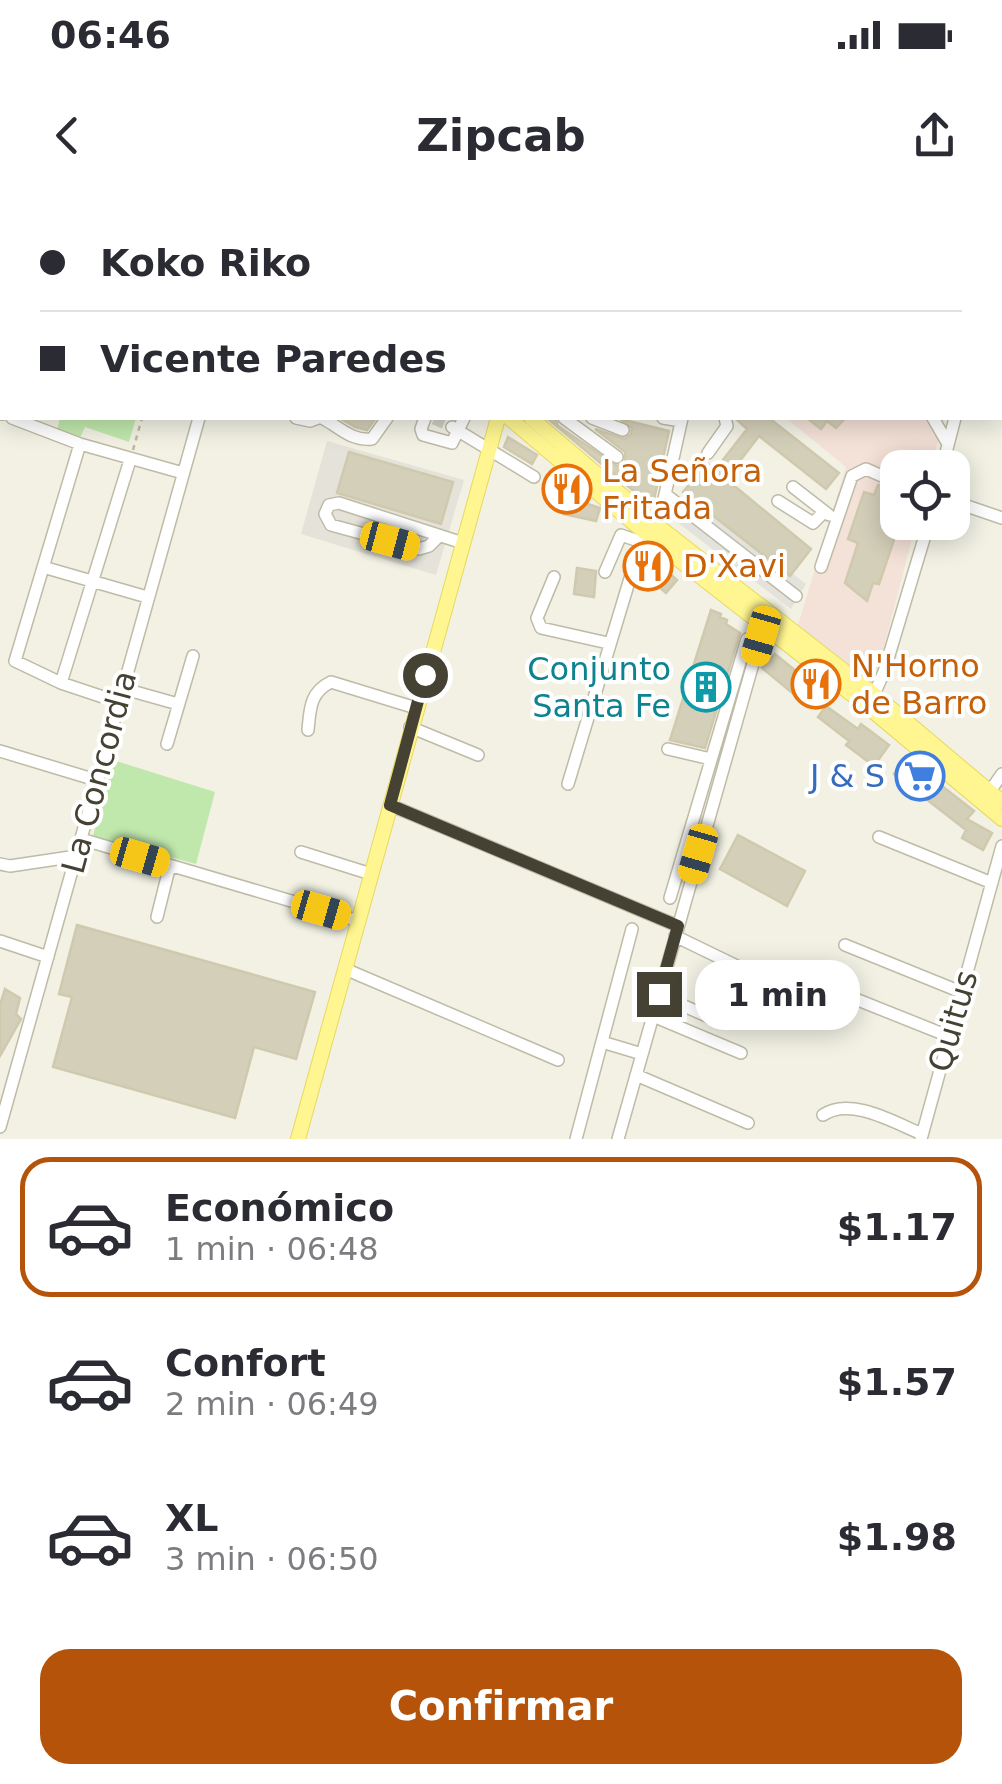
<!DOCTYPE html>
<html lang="es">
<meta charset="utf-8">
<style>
body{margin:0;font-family:"DejaVu Sans",sans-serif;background:#f2f2f3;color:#2b2b33;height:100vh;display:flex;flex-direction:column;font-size:38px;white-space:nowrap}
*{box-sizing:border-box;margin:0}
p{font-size:32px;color:#7c7c81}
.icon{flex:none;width:55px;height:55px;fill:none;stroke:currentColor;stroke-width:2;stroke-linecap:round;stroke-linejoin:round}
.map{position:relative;height:939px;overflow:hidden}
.details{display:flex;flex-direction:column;background:#fff;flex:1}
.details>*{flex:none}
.hud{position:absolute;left:0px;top:0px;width:1002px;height:220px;box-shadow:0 5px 25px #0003;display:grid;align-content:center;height:220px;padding:0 40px;background:#fff}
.buttons{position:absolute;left:880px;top:250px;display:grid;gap:20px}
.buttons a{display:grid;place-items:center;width:90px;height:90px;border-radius:20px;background:#fff;box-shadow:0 5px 25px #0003;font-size:50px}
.end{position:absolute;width:45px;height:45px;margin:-22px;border:12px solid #454234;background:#fff;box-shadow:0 0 0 5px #fff}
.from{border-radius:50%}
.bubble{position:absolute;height:70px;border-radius:30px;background:#fff;box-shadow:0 5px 25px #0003;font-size:32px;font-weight:700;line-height:70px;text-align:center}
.car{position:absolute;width:30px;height:60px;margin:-30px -15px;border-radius:12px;box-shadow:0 0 8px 2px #0007;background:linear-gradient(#f5c518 24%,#345 0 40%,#f5c518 0 76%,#345 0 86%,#f5c518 0)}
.hud b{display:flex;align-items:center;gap:35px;height:95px;font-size:38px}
.hud b+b{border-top:2px solid #e1e1e2}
.hud i{width:25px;height:25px;background:#2b2b33}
ul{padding:18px 0 0;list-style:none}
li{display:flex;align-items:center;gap:30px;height:140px;margin:0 20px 15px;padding:0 20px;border:5px solid transparent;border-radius:30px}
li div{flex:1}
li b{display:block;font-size:38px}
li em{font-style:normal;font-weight:700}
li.active{border-color:#b45309}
li>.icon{width:90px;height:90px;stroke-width:1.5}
.cta{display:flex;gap:20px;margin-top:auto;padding:20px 40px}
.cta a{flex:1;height:115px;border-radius:30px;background:#b45309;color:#fff;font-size:40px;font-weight:700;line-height:115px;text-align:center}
.status{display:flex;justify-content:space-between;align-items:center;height:70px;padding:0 50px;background:#fff;direction:ltr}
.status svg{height:28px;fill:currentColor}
header{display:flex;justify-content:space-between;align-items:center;height:130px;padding:0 40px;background:#fff;font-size:45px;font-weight:700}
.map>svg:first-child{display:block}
.industrial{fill:#e4e2d9}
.medical{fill:#f4e1d7}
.green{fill:#c0e8ac}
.parking{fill:#e3e2dd}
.building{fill:#d4cfb9;stroke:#cfc9ad;stroke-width:2.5}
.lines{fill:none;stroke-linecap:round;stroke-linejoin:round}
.minor-tunnel{stroke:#cfcec1;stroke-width:11;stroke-dasharray:11 5.5;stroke-linecap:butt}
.minor-casing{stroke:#bebba7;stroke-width:14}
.major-casing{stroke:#e6d95f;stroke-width:16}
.path{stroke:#c0ba98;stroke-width:2.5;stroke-dasharray:5 5;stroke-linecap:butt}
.minor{stroke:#fff;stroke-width:11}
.major{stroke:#fff691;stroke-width:14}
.route{stroke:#454234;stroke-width:12}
.labels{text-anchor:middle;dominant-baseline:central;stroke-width:8;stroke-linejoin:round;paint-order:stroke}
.food-label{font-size:32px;fill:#c56008;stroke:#fff;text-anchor:start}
.culture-label{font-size:32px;fill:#0d838f;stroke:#fff;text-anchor:end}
.street-label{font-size:32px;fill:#454234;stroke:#fff}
.shop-label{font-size:32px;fill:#366cbe;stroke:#fff;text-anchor:end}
</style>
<div class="status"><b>06:46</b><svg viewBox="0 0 49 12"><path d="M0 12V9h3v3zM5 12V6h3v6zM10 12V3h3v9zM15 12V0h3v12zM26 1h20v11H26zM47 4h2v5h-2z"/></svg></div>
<header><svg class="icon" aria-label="back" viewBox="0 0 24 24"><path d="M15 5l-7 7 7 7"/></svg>Zipcab<svg class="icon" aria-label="share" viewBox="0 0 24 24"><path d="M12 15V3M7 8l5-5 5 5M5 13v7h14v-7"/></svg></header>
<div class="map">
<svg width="1002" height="939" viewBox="0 0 1002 939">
<rect width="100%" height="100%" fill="#f2f1e4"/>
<path class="industrial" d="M 327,241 L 464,280 L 436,375 L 301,334 Z"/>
<path class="medical" d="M 786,218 L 944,218 L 931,267 L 898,268 L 898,322 L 916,323 L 874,485 L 798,425 L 846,267 Z"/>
<path class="green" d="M 60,218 L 136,218 L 129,242 L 85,227 L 80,238 L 57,230 Z
M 113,560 L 215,592 L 196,664 L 93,636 Z"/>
<path class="parking" d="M 691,294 L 806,384 L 791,409 L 673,319 Z"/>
<path class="building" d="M 340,218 L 376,218 L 367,230 L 355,227 Z
M 547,218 L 555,218 L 558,226 L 617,266 L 625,262 L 625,252 L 595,229 L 625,239 L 631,234 L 632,228 L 620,219 L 669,231 L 653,304 L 649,304 Z
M 735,218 L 769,218 L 839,273 L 826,289 L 759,236 L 726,279 L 811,349 L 790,376 L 683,292 L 707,263 L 715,270 L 747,229 Z
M 807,218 L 845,218 L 836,228 L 827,221 L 821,229 Z
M 508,237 L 537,255 L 532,264 L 504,247 Z
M 349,252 L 453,282 L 441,324 L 337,293 Z
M 553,269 L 582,295 L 579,301 L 600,308 L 596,321 L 564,314 L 568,298 L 546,278 Z
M 878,285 L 898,292 L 898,328 L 879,384 L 873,383 L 867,401 L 845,383 L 858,343 L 848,339 L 864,292 L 874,295 Z
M 647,355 L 650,355 L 677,380 L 666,393 L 642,372 Z
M 577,368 L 596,371 L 594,397 L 574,394 Z
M 711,410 L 721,414 L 720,417 L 727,420 L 726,424 L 740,433 L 705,548 L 670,540 Z
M 775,454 L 808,481 L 796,496 L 762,468 Z
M 813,478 L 830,491 L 821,502 L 805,488 Z
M 826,506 L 858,529 L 861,524 L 889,545 L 874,566 L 846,545 L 849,541 L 818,517 Z
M 906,558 L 974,611 L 967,619 L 992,633 L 983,650 L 962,638 L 966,630 L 894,574 Z
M 738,635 L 805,671 L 787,706 L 720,669 Z
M 77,725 L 315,792 L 296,859 L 254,847 L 235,918 L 53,867 L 72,797 L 59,794 Z
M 5,789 L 20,798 L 16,814 L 21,819 L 0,856 L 0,805 Z"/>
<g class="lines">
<path class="minor-tunnel" d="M 434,219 L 452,227"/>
<g class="minor-casing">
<path id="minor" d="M 340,0 L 342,2
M 788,0 L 791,2
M 898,0 L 901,2
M 948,1 L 950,2
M 51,2 L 52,0
M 153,2 L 154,0
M 381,2 L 383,0
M 471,2 L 472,0
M 729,2 L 730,0
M 1000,31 L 1002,23
M 0,169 L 2,161
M 1000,194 L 1002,194
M 0,213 L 2,214
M 12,218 L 80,244 L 183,273
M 296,218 L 310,221 L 318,218
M 322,218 C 340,227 350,241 372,239 L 387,218
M 425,218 L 421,229 L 423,235 L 452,243 L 464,218
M 564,218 L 617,257
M 592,218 L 623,230
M 663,218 L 681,221
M 933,218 L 948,244
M 452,227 L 534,277
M 80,244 L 15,461 L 61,483 L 118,502
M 708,253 L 727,226 L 725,218
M 942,268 L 955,218
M 793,287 L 829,315
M 665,294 L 796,396
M 778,301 L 813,323 L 824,312
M 952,301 L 1002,318
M 658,326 L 682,218
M 439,336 L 429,346 L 419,349 L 331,325 L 325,314 L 329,305 L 339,303 L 463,343
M 43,367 L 147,397
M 821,367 L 852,276 L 866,269 L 898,283
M 605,372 L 621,335 L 641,342
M 554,377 L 537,418 L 541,428 L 608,443
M 61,483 L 130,260
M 121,488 L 178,504
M 872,499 L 884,472 L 929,322
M 410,527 L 478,555
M 308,530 C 310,509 310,492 331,482 L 416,508
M 167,544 L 193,456
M 668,549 L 711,559
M 0,551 L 96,580
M 568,584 L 644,332
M 990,591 L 1002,574
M 390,605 L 678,726
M 879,637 L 992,683
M 81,639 L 359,721
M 301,652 L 371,674
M 0,664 L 10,666 L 77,656
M 670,698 L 747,439 L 761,436
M 157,717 L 170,665
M 675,736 L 745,770
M 0,741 L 48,757
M 845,745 L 961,792
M 345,769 L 558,860
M 828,788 L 948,836
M 659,795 L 716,820 L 722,818 L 731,795
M 653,816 L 741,853
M 602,842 L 642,854
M 636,875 L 748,923
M 823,915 C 850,896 895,923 922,934
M 0,927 L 199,218
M 576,939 L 632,729
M 618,939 L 764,425
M 921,939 L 1002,646"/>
</g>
<g class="major-casing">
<path id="major" d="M 246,0 L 249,2
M 266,0 L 269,2
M 509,218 L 656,342 L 868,507 L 1002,619
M 531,218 L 658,326 L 875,495 L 1002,602
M 298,939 L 498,218"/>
</g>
<path class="path" d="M 133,250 L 142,218"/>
<use href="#minor" class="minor"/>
<use href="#major" class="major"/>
</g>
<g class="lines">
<path class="route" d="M 425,475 L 390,605 L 678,726 L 659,794"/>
</g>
<defs>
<g id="restaurant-ring" transform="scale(2.5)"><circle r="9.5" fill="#fff" stroke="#e8710a" stroke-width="1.5"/><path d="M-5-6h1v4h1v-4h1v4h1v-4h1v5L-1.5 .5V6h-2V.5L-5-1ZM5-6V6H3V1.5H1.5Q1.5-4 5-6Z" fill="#e8710a"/></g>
<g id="building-ring" transform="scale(2.5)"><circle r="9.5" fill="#fff" stroke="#0f9aa8" stroke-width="1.5"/><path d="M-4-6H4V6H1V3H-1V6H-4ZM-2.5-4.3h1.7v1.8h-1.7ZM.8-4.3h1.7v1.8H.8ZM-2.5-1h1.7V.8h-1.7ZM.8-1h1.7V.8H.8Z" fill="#0f9aa8"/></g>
<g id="supermarket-ring" transform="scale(2.5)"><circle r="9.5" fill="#fff" stroke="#3f7fe0" stroke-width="1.5"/><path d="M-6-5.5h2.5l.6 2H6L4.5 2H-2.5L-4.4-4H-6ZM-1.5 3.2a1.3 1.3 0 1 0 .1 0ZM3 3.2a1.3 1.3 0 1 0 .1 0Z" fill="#3f7fe0"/></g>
</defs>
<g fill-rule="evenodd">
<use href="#restaurant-ring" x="567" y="289"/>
<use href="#restaurant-ring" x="648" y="366"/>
<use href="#restaurant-ring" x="816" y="484"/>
<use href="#building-ring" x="706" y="487"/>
<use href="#supermarket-ring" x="920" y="576"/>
</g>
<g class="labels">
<g class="food-label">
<text x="602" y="271">La Señora<tspan x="602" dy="37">Fritada</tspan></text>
<text x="683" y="366">D'Xavi</text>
<text x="851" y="466">N'Horno<tspan x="851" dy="37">de Barro</tspan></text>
</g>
<g class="culture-label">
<text x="671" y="469">Conjunto<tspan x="671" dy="37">Santa Fe</tspan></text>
</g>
<g class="street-label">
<text transform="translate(99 572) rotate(-75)">La Concordia</text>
<text transform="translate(953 821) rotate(-74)">Quitus</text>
</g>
<g class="shop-label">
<text x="885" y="576">J &amp; S</text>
</g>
</g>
</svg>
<div class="buttons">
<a><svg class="icon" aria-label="locate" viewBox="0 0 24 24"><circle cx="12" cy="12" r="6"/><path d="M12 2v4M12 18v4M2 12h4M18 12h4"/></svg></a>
</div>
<i class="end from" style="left:425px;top:475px"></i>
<i class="end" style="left:659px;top:794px"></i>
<div class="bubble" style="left:695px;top:760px;width:165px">1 min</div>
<i class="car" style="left:390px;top:341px;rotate:105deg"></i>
<i class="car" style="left:761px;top:436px;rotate:196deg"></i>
<i class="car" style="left:698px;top:654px;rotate:196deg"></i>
<i class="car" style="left:140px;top:657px;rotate:106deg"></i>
<i class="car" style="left:321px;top:710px;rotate:106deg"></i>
<div class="hud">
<b><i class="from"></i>Koko Riko</b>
<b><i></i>Vicente Paredes</b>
</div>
</div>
<section class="details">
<ul>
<li class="active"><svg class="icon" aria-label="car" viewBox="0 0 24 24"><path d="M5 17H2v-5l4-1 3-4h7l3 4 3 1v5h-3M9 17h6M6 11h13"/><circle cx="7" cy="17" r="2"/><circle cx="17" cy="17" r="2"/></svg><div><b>Económico</b><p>1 min · 06:48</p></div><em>$1.17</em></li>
<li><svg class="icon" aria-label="car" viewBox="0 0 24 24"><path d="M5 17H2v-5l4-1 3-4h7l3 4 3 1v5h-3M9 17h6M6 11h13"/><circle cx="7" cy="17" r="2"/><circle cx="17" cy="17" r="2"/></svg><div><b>Confort</b><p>2 min · 06:49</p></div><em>$1.57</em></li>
<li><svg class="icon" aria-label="car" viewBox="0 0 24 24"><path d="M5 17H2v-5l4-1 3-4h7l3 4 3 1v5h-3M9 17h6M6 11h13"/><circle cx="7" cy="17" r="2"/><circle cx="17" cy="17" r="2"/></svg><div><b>XL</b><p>3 min · 06:50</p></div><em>$1.98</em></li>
</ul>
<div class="cta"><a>Confirmar</a></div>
</section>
